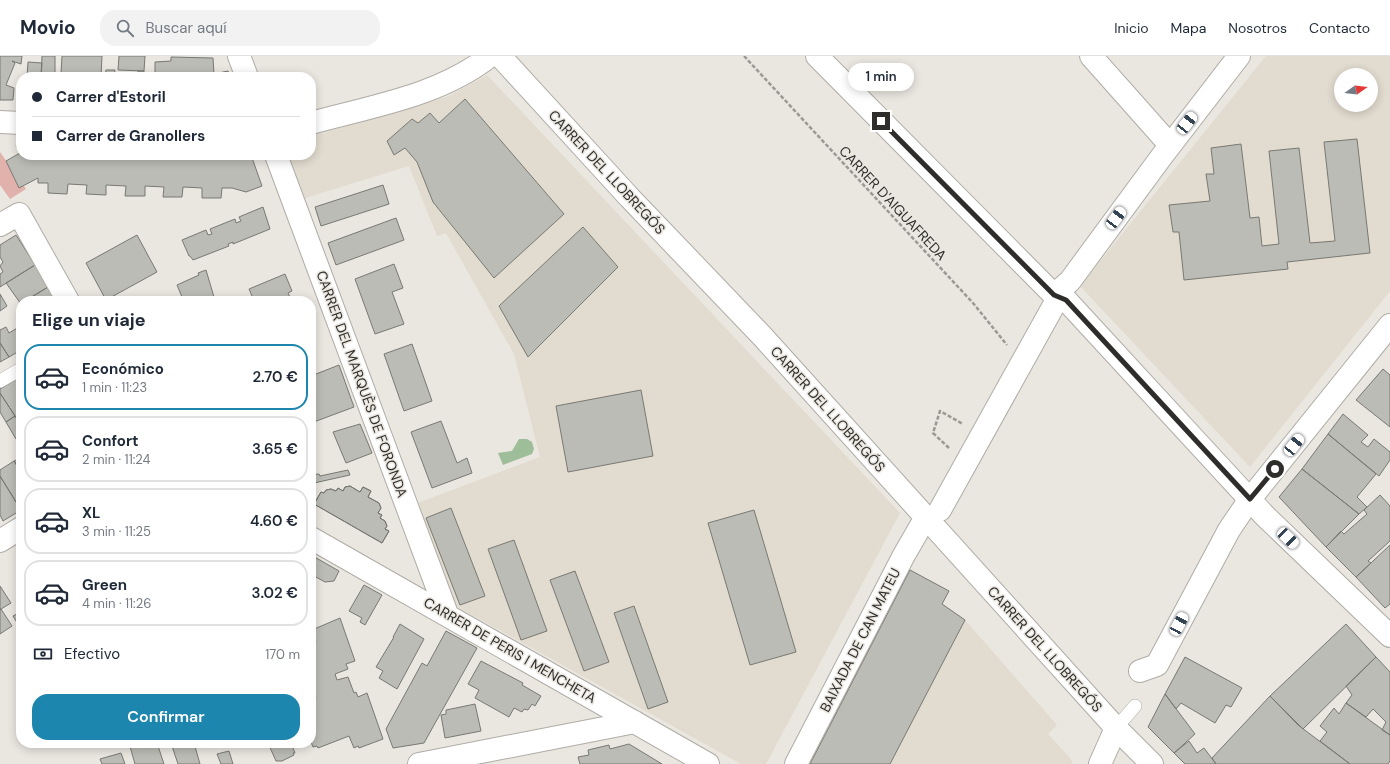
<!DOCTYPE html>
<html lang="es">
<meta charset="utf-8">
<style>
body{margin:0;font-family:"DM Sans",sans-serif;background:#f2f2f3;color:#1f2937;height:100vh;display:flex;flex-direction:column;font-size:15px;white-space:nowrap}
*{box-sizing:border-box;margin:0}
p{font-size:13px;color:#747a83}
.icon{flex:none;width:22px;height:22px;fill:none;stroke:currentColor;stroke-width:2;stroke-linecap:round;stroke-linejoin:round}
.map{position:relative;flex:1;overflow:hidden}
.details{position:absolute;left:16px;top:240px;width:300px;height:452px;display:flex;flex-direction:column;background:#fff;border-radius:16px;box-shadow:0 2px 10px #0003}
.details>*{flex:none}
.banner{position:absolute;left:16px;top:16px;width:300px;height:88px;border-radius:16px;box-shadow:0 2px 10px #0003;display:grid;align-content:center;height:88px;padding:0 16px;background:#fff}
.needle{width:26px;rotate:76deg}
.fabs{position:absolute;left:1334px;top:12px;display:grid;gap:8px}
.fabs a{display:grid;place-items:center;width:44px;height:44px;border-radius:50%;background:#fff;box-shadow:0 2px 10px #0003;font-size:20px}
.end{position:absolute;width:18px;height:18px;margin:-9px;border:5px solid #2e2d2b;background:#fff;box-shadow:0 0 0 2px #fff}
.from{border-radius:50%}
.bubble{position:absolute;height:28px;border-radius:14px;background:#fff;box-shadow:0 2px 10px #0003;font-size:13px;font-weight:600;line-height:28px;text-align:center}
.car{position:absolute;width:12px;height:24px;margin:-12px -6px;border-radius:5px;box-shadow:0 0 3px 1px #0007;background:linear-gradient(#fff 24%,#345 0 40%,#fff 0 76%,#345 0 86%,#fff 0)}
.banner b{display:flex;align-items:center;gap:14px;height:38px;font-size:15px}
.banner b+b{border-top:1px solid #e0e1e3}
.banner i{width:10px;height:10px;background:#1f2937}
ul{padding:0;list-style:none}
li{display:flex;align-items:center;gap:12px;height:66px;margin:0 8px 6px;padding:0 8px;border:2px solid #e0e1e3;border-radius:16px}
li div{flex:1}
li b{display:block;font-size:15px}
li em{font-style:normal;font-weight:600}
li.active{border-color:#1d86ae}
li>.icon{width:36px;height:36px;stroke-width:1.5}
h2{padding:0 16px;font-size:18px;line-height:48px}
.pay{display:flex;align-items:center;gap:10px;height:44px;padding:0 16px;font-size:15px}
.pay p{margin-inline-start:auto}
.action{display:flex;gap:8px;margin-top:auto;padding:8px 16px}
.action a{flex:1;height:46px;border-radius:16px;background:#1d86ae;color:#fff;font-size:16px;font-weight:600;line-height:46px;text-align:center}
header{display:flex;align-items:center;gap:24px;box-sizing:border-box;height:56px;padding:0 20px;background:#fff;border-bottom:1px solid #e0e1e3}
header strong{font-size:19px}
nav{display:flex;gap:22px;margin-inline-start:auto;font-size:14px}
.search{width:280px;height:36px;background:#f2f2f3;display:flex;align-items:center;gap:10px;box-sizing:border-box;padding:0 14px;border-radius:16px;color:#747a83;font-size:15px}
.map>svg:first-child{display:block}
.built{fill:#e2dbcf;fill-rule:evenodd}
.green{fill:#e1b1ac}
.water{fill:#9ebe9a}
.building{fill:#bbbcb5;stroke:#797973}
.lines{fill:none;stroke-linecap:round;stroke-linejoin:round}
.lane-casing{stroke:#afaca6;stroke-width:14}
.street-casing{stroke:#afaca6;stroke-width:24}
.path{stroke:#9c9995;stroke-width:2.5;stroke-dasharray:4 2;stroke-linecap:butt}
.lane{stroke:#fff;stroke-width:13}
.street{stroke:#fff;stroke-width:22}
.route{stroke:#2e2d2b;stroke-width:5}
.labels{text-anchor:middle;dominant-baseline:central;stroke-width:3;stroke-linejoin:round;paint-order:stroke}
.street-label{font-size:14px;fill:#2e2d2b;stroke:#eae6e0}
</style>
<header>
<strong>Movio</strong>
<div class="search"><svg class="icon" aria-label="search" viewBox="0 0 24 24"><circle cx="10" cy="10" r="6"/><path d="M15 15l6 6"/></svg>Buscar aquí</div>
<nav><a>Inicio</a><a>Mapa</a><a>Nosotros</a><a>Contacto</a></nav>
</header>
<div class="map">
<svg width="1390" height="708" viewBox="0 0 1390 708">
<rect width="100%" height="100%" fill="#eae6e0"/>
<path class="built" d="M 1266,0 L 1390,0 L 1390,235 L 1250,411 L 1080,230 ZM 1341,19 L 1371,19 L 1371,49 L 1341,49 Z
M 487,19 L 900,457 L 766,708 L 741,708 L 456,550 L 418,447 L 540,401 L 514,298 L 446,177 L 437,180 L 409,110 L 305,142 L 288,99 L 311,99 L 311,80 L 428,47 L 449,40 Z
M 910,514 L 949,535 L 942,548 L 965,564 L 1057,669 L 1048,678 L 1070,702 L 1073,708 L 810,708 Z"/>
<path class="green" d="M 0,96 L 26,133 L 10,143 L 0,129 Z"/>
<path class="water" d="M 519,383 L 527,383 L 532,386 L 534,393 L 532,398 L 503,409 L 498,397 L 512,395 Z"/>
<path class="building" d="M 0,0 L 22,0 L 21,8 L 12,5 L 15,7 L 6,29 L 14,32 L 13,44 L 0,44 Z
M 42,0 L 55,0 L 55,21 L 41,21 Z
M 62,0 L 102,0 L 101,21 L 65,21 L 65,18 L 61,17 Z
M 119,0 L 145,0 L 144,15 L 118,14 Z
M 171,1 L 213,2 L 214,18 L 228,15 L 230,21 L 155,21 L 155,6 L 171,5 Z
M 28,6 L 42,7 L 41,21 L 27,21 Z
M 106,14 L 115,14 L 114,21 L 105,21 Z
M 138,15 L 144,15 L 144,21 L 127,21 L 138,20 Z
M 465,43 L 564,158 L 494,222 L 433,146 L 417,106 L 405,92 L 394,99 L 387,85 L 412,63 L 418,67 L 430,57 L 439,67 Z
M 1357,83 L 1370,197 L 1287,206 L 1288,213 L 1184,224 L 1179,176 L 1173,176 L 1169,149 L 1210,145 L 1206,118 L 1214,118 L 1211,92 L 1241,88 L 1250,162 L 1259,161 L 1262,190 L 1279,188 L 1269,95 L 1299,92 L 1310,187 L 1335,185 L 1324,86 Z
M 16,89 L 21,89 L 21,99 L 251,99 L 262,130 L 246,136 L 232,132 L 222,132 L 221,142 L 202,142 L 202,132 L 183,131 L 182,141 L 163,141 L 164,131 L 145,130 L 145,140 L 125,140 L 126,130 L 106,129 L 106,139 L 86,138 L 87,129 L 68,128 L 67,138 L 48,137 L 48,127 L 38,127 L 38,122 L 19,132 L 6,105 L 20,97 Z
M 383,129 L 389,148 L 321,170 L 315,151 Z
M 263,151 L 270,173 L 233,188 L 233,186 L 228,188 L 229,190 L 193,204 L 190,200 L 189,200 L 182,184 L 206,174 L 208,179 L 212,178 L 210,173 L 235,163 L 236,167 L 241,165 L 239,161 Z
M 396,162 L 404,184 L 336,209 L 328,187 Z
M 583,171 L 618,211 L 528,301 L 499,250 Z
M 16,179 L 35,209 L 0,231 L 0,218 L 3,216 L 0,210 L 3,206 L 0,201 L 0,189 Z
M 137,179 L 157,216 L 106,244 L 86,207 Z
M 394,208 L 403,232 L 392,236 L 404,268 L 375,278 L 355,223 Z
M 35,209 L 48,231 L 25,245 L 21,245 L 21,248 L 6,227 Z
M 206,214 L 214,241 L 205,245 L 178,245 L 178,243 L 182,241 L 177,229 L 199,219 L 198,217 Z
M 285,218 L 292,235 L 288,237 L 292,245 L 254,245 L 249,233 Z
M 48,231 L 56,245 L 25,245 Z
M 0,238 L 7,250 L 0,255 Z
M 6,271 L 9,277 L 19,271 L 21,274 L 21,294 L 9,301 L 0,287 L 0,274 Z
M 0,287 L 9,301 L 0,306 Z
M 412,288 L 432,345 L 404,355 L 384,298 Z
M 339,309 L 354,351 L 311,367 L 311,320 Z
M 1383,313 L 1390,319 L 1390,371 L 1356,344 Z
M 20,321 L 21,364 L 19,366 L 0,337 L 0,333 Z
M 641,334 L 653,400 L 568,416 L 556,350 Z
M 0,337 L 15,360 L 6,366 L 0,356 Z
M 1343,358 L 1368,379 L 1361,386 L 1368,391 L 1374,383 L 1390,396 L 1390,404 L 1379,420 L 1328,378 Z
M 15,360 L 21,370 L 21,380 L 16,383 L 6,366 Z
M 441,365 L 457,407 L 467,402 L 472,417 L 432,432 L 411,376 Z
M 360,368 L 372,397 L 346,407 L 333,376 Z
M 1328,378 L 1376,418 L 1357,441 L 1367,451 L 1359,458 L 1302,413 Z
M 21,402 L 21,416 L 14,405 Z
M 14,405 L 21,416 L 21,454 L 0,420 L 0,414 Z
M 1302,413 L 1359,458 L 1326,491 L 1279,441 Z
M 348,414 L 350,419 L 314,427 L 311,419 L 319,418 L 320,420 Z
M 0,420 L 21,454 L 3,465 L 0,459 Z
M 350,430 L 360,436 L 363,431 L 371,435 L 368,441 L 379,447 L 381,452 L 378,457 L 382,459 L 380,462 L 385,465 L 387,470 L 385,473 L 389,475 L 382,487 L 314,448 L 321,436 L 324,437 L 326,434 L 331,433 L 336,435 L 338,432 L 343,435 L 345,431 Z
M 350,430 L 360,436 L 363,431 L 371,435 L 368,441 L 379,447 L 381,452 L 378,457 L 382,459 L 380,462 L 385,465 L 387,470 L 385,473 L 389,475 L 382,487 L 314,448 L 321,436 L 324,437 L 326,434 L 331,433 L 336,435 L 338,432 L 343,435 L 345,431 Z
M 1380,439 L 1390,450 L 1390,485 L 1368,505 L 1371,507 L 1356,521 L 1326,491 L 1341,475 L 1344,478 L 1367,458 L 1364,454 Z
M 451,452 L 485,540 L 460,549 L 426,462 Z
M 754,454 L 796,596 L 750,609 L 708,467 Z
M 514,484 L 547,575 L 521,584 L 488,493 Z
M 1390,489 L 1390,548 L 1385,552 L 1356,521 Z
M 311,499 L 339,515 L 334,525 L 325,526 L 314,520 L 311,525 Z
M 910,514 L 949,535 L 942,548 L 965,564 L 890,708 L 810,708 Z
M 575,515 L 609,606 L 584,615 L 550,524 Z
M 364,529 L 382,539 L 365,569 L 360,566 L 362,562 L 349,555 Z
M 0,530 L 11,547 L 1,553 L 0,553 Z
M 634,550 L 668,646 L 648,653 L 614,557 Z
M 1,553 L 12,570 L 0,578 L 0,554 Z
M 21,556 L 21,573 L 13,560 Z
M 340,562 L 355,605 L 346,608 L 348,613 L 335,618 L 337,624 L 348,621 L 354,637 L 356,636 L 358,641 L 367,637 L 383,683 L 359,692 L 358,690 L 354,692 L 349,680 L 318,692 L 317,690 L 313,691 L 311,686 L 311,644 L 316,642 L 314,636 L 311,637 L 311,588 L 316,586 L 312,574 Z
M 400,568 L 424,583 L 397,633 L 379,622 L 383,615 L 376,611 L 394,581 L 393,581 Z
M 1346,568 L 1376,601 L 1303,673 L 1270,640 Z
M 446,575 L 477,592 L 424,687 L 393,692 L 386,673 L 422,607 L 427,610 Z
M 1185,601 L 1242,632 L 1231,651 L 1226,649 L 1215,667 L 1181,647 L 1176,653 L 1165,638 Z
M 1376,601 L 1390,616 L 1390,679 L 1382,674 L 1386,666 L 1373,653 L 1366,661 L 1346,647 L 1352,639 L 1346,630 Z
M 481,605 L 523,627 L 522,629 L 541,640 L 535,650 L 532,648 L 528,654 L 524,653 L 522,656 L 514,652 L 509,661 L 475,642 L 479,634 L 468,628 Z
M 1165,638 L 1195,678 L 1174,697 L 1148,671 Z
M 1270,640 L 1298,669 L 1350,708 L 1216,708 L 1212,702 Z
M 1346,647 L 1390,679 L 1390,705 L 1388,708 L 1350,708 L 1320,685 L 1327,676 L 1320,670 L 1334,652 L 1339,658 Z
M 475,648 L 481,675 L 445,682 L 441,659 L 446,658 L 446,654 Z
M 1189,685 L 1197,697 L 1204,692 L 1216,708 L 1185,708 L 1174,697 Z
M 129,687 L 157,687 L 164,708 L 135,708 Z
M 171,687 L 194,687 L 200,708 L 178,708 Z
M 268,687 L 291,687 L 295,697 L 293,697 L 294,699 L 282,705 L 276,705 Z
M 629,688 L 662,708 L 580,708 L 578,701 L 589,699 L 588,694 L 609,689 L 610,693 Z
M 229,695 L 233,708 L 221,708 L 217,698 Z
M 121,697 L 125,708 L 102,708 L 100,703 Z"/>
<g class="lines">
<g class="lane-casing">
<path id="lane" d="M 0,325 L 21,313
M 1116,672 L 1135,650"/>
</g>
<g class="street-casing">
<path id="street" d="M 239,0 L 247,21
M 500,0 L 629,141 L 763,281 L 1116,672 L 1152,708
M 817,0 L 1054,239 L 1066,244 L 1265,460 L 1390,580
M 1091,0 L 1170,89
M 0,66 L 21,67
M 311,67 C 372,50 439,40 490,0
M 276,99 L 447,558
M 0,169 L 19,158 L 68,245
M 1054,239 L 1070,225 L 1162,100 L 1239,0
M 940,454 L 1054,249
M 311,482 L 708,708
M 0,485 L 21,472
M 1140,615 L 1157,609 L 1229,474 L 1250,443 L 1390,269
M 419,708 L 635,666
M 796,708 L 904,499 L 926,461
M 1100,708 L 1116,672"/>
</g>
<path class="path" d="M 744,0 L 973,247 L 1007,289
M 949,392 L 933,377 L 940,355 L 963,368"/>
<use href="#lane" class="lane"/>
<use href="#street" class="street"/>
</g>
<g class="lines">
<path class="route" d="M 881,65 L 1054,239 L 1066,244 L 1250,443 L 1275,413"/>
</g>
<g class="labels">
<g class="street-label">
<text transform="translate(607 116) rotate(47)">CARRER DEL LLOBREGÓS</text>
<text transform="translate(893 147) rotate(47)">CARRER D'AIGUAFREDA</text>
<text transform="translate(362 328) rotate(70)">CARRER DEL MARQUÈS DE FORONDA</text>
<text transform="translate(828 353) rotate(48)">CARRER DEL LLOBREGÓS</text>
<text transform="translate(860 584) rotate(-63)">BAIXADA DE CAN MATEU</text>
<text transform="translate(1045 593) rotate(48)">CARRER DEL LLOBREGÓS</text>
<text transform="translate(510 594) rotate(30)">CARRER DE PERIS I MENCHETA</text>
</g>
</g>
</svg>
<div class="fabs">
<a><svg class="needle" viewBox="-14 -14 28 28"><path d="M0-13l5 13h-10z" fill="#e53935"/><path d="M0 13l5-13h-10z" fill="#747a83"/></svg></a>
</div>
<i class="end from" style="left:1275px;top:413px"></i>
<i class="end" style="left:881px;top:65px"></i>
<div class="bubble" style="left:848px;top:7px;width:66px">1 min</div>
<i class="car" style="left:1187px;top:67px;rotate:38deg"></i>
<i class="car" style="left:1116px;top:162px;rotate:37deg"></i>
<i class="car" style="left:1294px;top:389px;rotate:39deg"></i>
<i class="car" style="left:1288px;top:482px;rotate:134deg"></i>
<i class="car" style="left:1179px;top:568px;rotate:28deg"></i>
<div class="banner">
<b><i class="from"></i>Carrer d'Estoril</b>
<b><i></i>Carrer de Granollers</b>
</div>
<section class="details">
<h2>Elige un viaje</h2>
<ul>
<li class="active"><svg class="icon" aria-label="car" viewBox="0 0 24 24"><path d="M5 17H2v-5l4-1 3-4h7l3 4 3 1v5h-3M9 17h6M6 11h13"/><circle cx="7" cy="17" r="2"/><circle cx="17" cy="17" r="2"/></svg><div><b>Económico</b><p>1 min · 11:23</p></div><em>2.70 €</em></li>
<li><svg class="icon" aria-label="car" viewBox="0 0 24 24"><path d="M5 17H2v-5l4-1 3-4h7l3 4 3 1v5h-3M9 17h6M6 11h13"/><circle cx="7" cy="17" r="2"/><circle cx="17" cy="17" r="2"/></svg><div><b>Confort</b><p>2 min · 11:24</p></div><em>3.65 €</em></li>
<li><svg class="icon" aria-label="car" viewBox="0 0 24 24"><path d="M5 17H2v-5l4-1 3-4h7l3 4 3 1v5h-3M9 17h6M6 11h13"/><circle cx="7" cy="17" r="2"/><circle cx="17" cy="17" r="2"/></svg><div><b>XL</b><p>3 min · 11:25</p></div><em>4.60 €</em></li>
<li><svg class="icon" aria-label="car" viewBox="0 0 24 24"><path d="M5 17H2v-5l4-1 3-4h7l3 4 3 1v5h-3M9 17h6M6 11h13"/><circle cx="7" cy="17" r="2"/><circle cx="17" cy="17" r="2"/></svg><div><b>Green</b><p>4 min · 11:26</p></div><em>3.02 €</em></li>
</ul>
<div class="pay"><svg class="icon" aria-label="cash" viewBox="0 0 24 24"><path d="M3 7h18v10H3z"/><circle cx="12" cy="12" r="2"/></svg>Efectivo<p>170 m</p></div>
<div class="action"><a>Confirmar</a></div>
</section>
</div>
